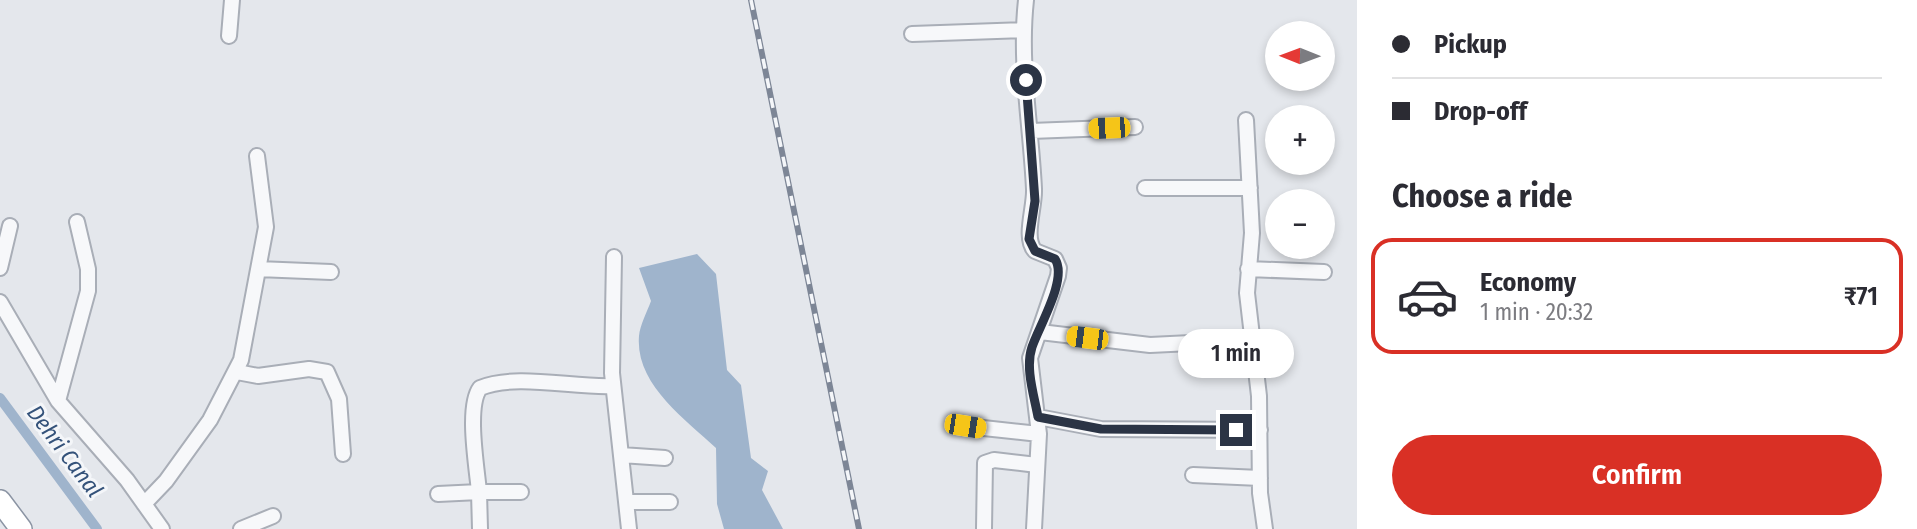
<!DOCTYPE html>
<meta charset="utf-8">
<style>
body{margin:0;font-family:"Fira Sans Condensed",sans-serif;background:#f2f2f3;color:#2b2b33;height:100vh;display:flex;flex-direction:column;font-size:26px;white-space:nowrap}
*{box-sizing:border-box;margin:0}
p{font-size:23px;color:#7c7c81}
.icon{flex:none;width:38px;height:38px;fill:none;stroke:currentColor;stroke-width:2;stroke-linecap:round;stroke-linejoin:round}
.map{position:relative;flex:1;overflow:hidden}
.drawer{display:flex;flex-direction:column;background:#fff;width:560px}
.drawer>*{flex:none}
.banner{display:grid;align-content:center;height:154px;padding:0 35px;background:#fff}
.needle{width:46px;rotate:271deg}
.fabs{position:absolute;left:1265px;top:21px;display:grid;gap:14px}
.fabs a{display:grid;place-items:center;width:70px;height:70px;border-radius:50%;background:#fff;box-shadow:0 4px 10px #0003;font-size:35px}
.end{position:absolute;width:32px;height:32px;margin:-16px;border:9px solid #2b3445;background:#fff;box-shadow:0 0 0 4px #fff}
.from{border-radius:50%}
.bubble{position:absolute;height:49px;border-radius:24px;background:#fff;box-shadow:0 4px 10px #0003;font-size:23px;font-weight:600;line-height:49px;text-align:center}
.car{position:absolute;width:21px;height:42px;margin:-21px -10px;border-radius:9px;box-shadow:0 0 5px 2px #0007;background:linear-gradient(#f5c518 24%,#345 0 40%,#f5c518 0 76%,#345 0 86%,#f5c518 0)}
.banner b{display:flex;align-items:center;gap:24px;height:66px;font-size:26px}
.banner b+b{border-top:2px solid #e1e1e2}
.banner i{width:18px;height:18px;background:#2b2b33}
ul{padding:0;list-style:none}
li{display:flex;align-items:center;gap:21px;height:116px;margin:0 14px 10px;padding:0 21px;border:4px solid transparent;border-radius:21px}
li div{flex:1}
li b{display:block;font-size:26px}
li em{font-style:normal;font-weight:600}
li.on{border-color:#d93025}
li>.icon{width:63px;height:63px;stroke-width:1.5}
h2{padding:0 35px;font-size:32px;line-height:84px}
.button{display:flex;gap:14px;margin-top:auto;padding:14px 35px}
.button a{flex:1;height:80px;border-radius:42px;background:#d93025;color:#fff;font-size:28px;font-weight:600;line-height:80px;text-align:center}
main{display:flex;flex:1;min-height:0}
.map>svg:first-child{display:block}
.water{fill:#9fb4cc}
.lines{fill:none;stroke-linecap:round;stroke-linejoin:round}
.canal{stroke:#9fb4cc;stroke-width:10}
.minor-casing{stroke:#a9aeb7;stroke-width:18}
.highway-casing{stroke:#8b94a3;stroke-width:24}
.minor{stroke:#f7f8fa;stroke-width:14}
.highway{stroke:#fff;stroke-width:21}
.rail-casing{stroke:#7d8696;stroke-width:6}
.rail{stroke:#f4f6f9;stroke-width:3.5;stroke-dasharray:10;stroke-linecap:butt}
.route{stroke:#2b3445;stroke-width:9}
.labels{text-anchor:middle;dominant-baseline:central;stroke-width:6;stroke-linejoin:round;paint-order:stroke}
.water-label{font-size:23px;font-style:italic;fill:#34527a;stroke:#f4f6f9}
</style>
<main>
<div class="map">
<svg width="1357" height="529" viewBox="0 0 1357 529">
<rect width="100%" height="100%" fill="#e4e7ec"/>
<path class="water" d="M 697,254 L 716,274 L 727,370 L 741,385 L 751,458 L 768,471 L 762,490 L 783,529 L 724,529 L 717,504 L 716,448 C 685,419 635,384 639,336 C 640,325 647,312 651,301 L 639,268 Z"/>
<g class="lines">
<path class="canal" d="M 0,398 L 97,529"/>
<g class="minor-casing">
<path id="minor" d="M 1026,0 C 1019,63 1031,126 1034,189 C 1035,207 1023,238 1035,251 L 1055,259 L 1059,268 L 1058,276 L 1030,358 L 1039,434 L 1034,529
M 912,34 L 1023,30
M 229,36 L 232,0
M 1246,120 L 1252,233 L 1247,293 L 1259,396 L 1260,493 L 1265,529
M 1031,131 L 1135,127
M 1145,188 L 1250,188
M 614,257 L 612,373 L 629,529
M 0,268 L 10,226
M 258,269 L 331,272
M 1248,269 L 1324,272
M 0,302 L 58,401 L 127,480 L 162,529
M 1040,332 L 1150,345 L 1252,340
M 237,372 L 258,376 L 309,369 L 327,372 L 339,399 L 343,454
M 58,401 L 88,291 L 88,269 L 77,222
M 1038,417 L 1101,429 L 1260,430
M 965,426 L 1039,434
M 621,455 L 665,458
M 1193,475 L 1260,478
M 438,494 L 479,492 C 477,468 466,407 480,388 C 516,373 573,388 613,386
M 628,502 L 670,502
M 144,504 L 166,481 L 210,420 L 241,360 L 266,227 L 257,156
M 241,529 L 273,516
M 480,529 L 479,492 L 521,492
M 984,529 L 985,463 L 994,460 L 1037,465"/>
</g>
<g class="highway-casing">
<path id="highway" d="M 0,501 L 21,529"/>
</g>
<use href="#minor" class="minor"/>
<use href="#highway" class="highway"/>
<g class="rail-casing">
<path id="rail" d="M 751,0 L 859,529"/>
</g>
<use href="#rail" class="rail"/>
</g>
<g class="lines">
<path class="route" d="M 1026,80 L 1035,201 L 1029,239 L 1035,251 L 1055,259 C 1068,279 1039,326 1032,347 C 1025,368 1034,395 1038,417 L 1101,429 L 1236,430"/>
</g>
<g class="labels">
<g class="water-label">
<text transform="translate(65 451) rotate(53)">Dehri Canal</text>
</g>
</g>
</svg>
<div class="fabs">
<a><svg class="needle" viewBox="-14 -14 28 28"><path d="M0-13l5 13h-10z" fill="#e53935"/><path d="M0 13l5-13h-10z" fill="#7c7c81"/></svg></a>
<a>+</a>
<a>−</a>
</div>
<i class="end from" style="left:1026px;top:80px"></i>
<i class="end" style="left:1236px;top:430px"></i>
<div class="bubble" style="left:1178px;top:329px;width:116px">1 min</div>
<i class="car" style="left:1109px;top:128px;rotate:268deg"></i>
<i class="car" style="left:1087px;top:338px;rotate:277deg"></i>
<i class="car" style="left:965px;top:426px;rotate:99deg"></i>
</div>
<section class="drawer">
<div class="banner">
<b><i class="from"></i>Pickup</b>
<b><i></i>Drop-off</b>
</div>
<h2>Choose a ride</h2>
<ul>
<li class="on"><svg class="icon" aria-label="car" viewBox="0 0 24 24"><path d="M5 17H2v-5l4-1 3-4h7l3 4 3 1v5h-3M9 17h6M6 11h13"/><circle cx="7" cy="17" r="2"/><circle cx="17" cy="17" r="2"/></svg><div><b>Economy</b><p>1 min · 20:32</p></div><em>₹71</em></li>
</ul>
<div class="button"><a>Confirm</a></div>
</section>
</main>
